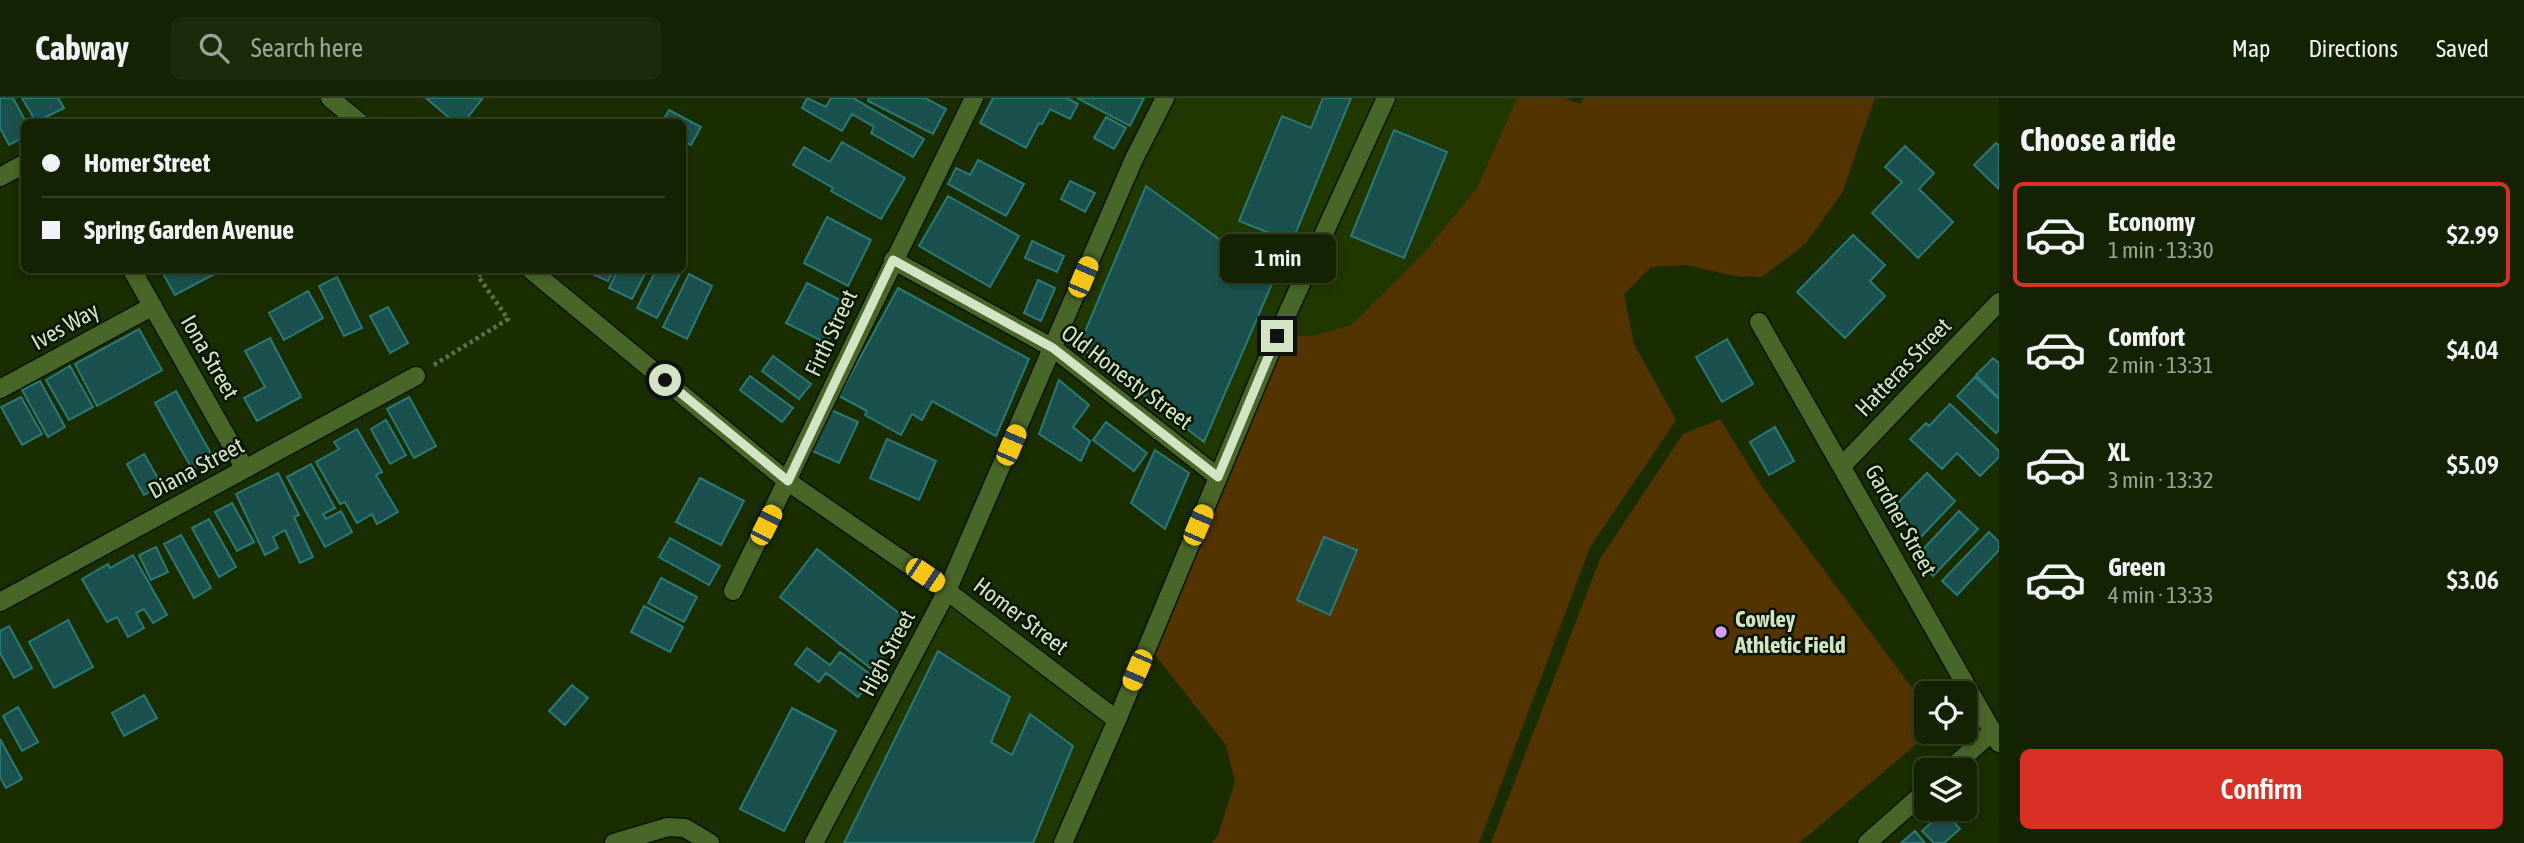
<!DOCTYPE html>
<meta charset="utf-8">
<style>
body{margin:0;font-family:"Asap Condensed",sans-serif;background:#1c2a0a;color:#f1f3f6;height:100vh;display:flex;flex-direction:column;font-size:26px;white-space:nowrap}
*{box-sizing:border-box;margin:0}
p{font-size:23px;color:#9da499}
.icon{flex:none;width:38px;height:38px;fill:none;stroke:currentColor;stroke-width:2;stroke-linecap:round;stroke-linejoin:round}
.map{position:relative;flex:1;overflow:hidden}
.panel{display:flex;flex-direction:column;background:#132200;width:525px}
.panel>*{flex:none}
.guide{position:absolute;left:21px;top:21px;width:665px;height:154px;border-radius:10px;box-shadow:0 4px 10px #0003,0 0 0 2px #323f22;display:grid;align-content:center;height:154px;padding:0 21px;background:#132200}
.fabs{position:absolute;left:1914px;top:583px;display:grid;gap:14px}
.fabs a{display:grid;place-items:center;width:63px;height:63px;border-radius:10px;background:#132200;box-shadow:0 4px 10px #0003,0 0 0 2px #323f22;font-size:35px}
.end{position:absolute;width:32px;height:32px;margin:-16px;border:9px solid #d2e4c3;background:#111;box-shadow:0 0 0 4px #111}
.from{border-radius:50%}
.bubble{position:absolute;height:49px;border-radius:10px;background:#132200;box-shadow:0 4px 10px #0003,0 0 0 2px #323f22;font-size:23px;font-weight:600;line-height:49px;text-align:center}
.car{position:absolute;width:21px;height:42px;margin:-21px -10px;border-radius:9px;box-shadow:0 0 5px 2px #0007;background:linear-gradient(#f5c518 24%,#345 0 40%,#f5c518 0 76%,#345 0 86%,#f5c518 0)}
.guide b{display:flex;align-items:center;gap:24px;height:66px;font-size:26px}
.guide b+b{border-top:2px solid #323f22}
.guide i{width:18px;height:18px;background:#f1f3f6}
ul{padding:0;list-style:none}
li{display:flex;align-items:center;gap:21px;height:105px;margin:0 14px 10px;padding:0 7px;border:4px solid transparent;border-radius:10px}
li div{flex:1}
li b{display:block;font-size:26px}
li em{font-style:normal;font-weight:600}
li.current{border-color:#d93025}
li>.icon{width:63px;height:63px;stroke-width:1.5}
h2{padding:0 21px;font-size:32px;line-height:84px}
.action{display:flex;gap:14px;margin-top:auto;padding:14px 21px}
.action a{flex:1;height:80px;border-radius:10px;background:#d93025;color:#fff;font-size:28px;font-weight:600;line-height:80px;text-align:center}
header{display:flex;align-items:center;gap:42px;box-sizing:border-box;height:98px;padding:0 35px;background:#132200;border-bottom:2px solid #323f22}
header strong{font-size:33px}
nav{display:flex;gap:38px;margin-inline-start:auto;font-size:24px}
.search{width:490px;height:63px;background:#1c2a0a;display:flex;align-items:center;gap:18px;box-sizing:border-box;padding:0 24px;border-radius:10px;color:#9da499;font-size:26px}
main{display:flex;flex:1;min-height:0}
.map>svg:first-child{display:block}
.built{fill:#203700}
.green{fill:#533300}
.building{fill:#1a514f;stroke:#2a7976;stroke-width:2}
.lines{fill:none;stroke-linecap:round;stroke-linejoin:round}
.minor-casing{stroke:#061400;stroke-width:21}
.path{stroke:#5e7149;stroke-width:4.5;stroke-dasharray:3.5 3.5;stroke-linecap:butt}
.minor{stroke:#496629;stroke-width:18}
.route{stroke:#d2e4c3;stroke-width:9}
.poi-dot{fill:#d59cfb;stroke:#081300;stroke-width:2.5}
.labels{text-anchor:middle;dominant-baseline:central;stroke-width:5;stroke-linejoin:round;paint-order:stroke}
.street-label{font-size:23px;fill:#d2e4c3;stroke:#081300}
.poi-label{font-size:23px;font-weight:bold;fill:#d2e4c3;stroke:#081300;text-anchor:start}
</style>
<header>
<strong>Cabway</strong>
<div class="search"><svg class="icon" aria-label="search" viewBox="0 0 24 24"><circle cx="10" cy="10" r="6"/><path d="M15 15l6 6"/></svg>Search here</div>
<nav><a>Map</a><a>Directions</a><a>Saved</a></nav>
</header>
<main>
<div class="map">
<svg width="1999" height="745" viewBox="0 0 1999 745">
<rect width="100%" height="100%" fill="#192d00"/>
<path class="built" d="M 1165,0 L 1517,0 L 1477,90 L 1423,156 L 1351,227 L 1312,238 L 1277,238 L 1218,379 L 1053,250 Z
M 947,493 L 1117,622 L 1063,745 L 814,745 Z"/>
<path class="green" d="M 1517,0 L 1564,0 L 1580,6 L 1584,0 L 1875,0 L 1842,95 L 1805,146 L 1762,179 L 1735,178 L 1686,167 L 1651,169 L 1624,196 L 1634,246 L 1676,322 L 1590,449 L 1479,745 L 1212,745 L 1218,737 L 1235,684 L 1226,647 L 1148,548 L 1277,238 L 1312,238 L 1351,227 L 1423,156 L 1477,90 Z
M 1720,321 L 1764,392 L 1924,606 L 1927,621 L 1926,638 L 1799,745 L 1491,745 L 1600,461 L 1683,336 Z"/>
<path class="building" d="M 0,0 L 13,0 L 26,24 L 24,24 L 24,39 L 9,47 L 0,30 Z
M 22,0 L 58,0 L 64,10 L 36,24 Z
M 426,0 L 480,0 L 482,1 L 464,24 L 454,24 Z
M 807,0 L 826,9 L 831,0 L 853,0 L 924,41 L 913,59 L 871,35 L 874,29 L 852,16 L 842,33 L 802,10 Z
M 869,0 L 925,0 L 946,11 L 933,36 L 868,3 Z
M 993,0 L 1067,0 L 1078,6 L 1070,21 L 1050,11 L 1042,26 L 1039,25 L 1026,50 L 980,25 Z
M 1077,0 L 1144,0 L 1130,28 Z
M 1323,0 L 1351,0 L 1292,144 L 1239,123 L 1282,18 L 1311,30 Z
M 669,12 L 701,29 L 691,47 L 682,43 L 682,24 L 662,24 Z
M 1106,19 L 1126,30 L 1114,51 L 1094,40 Z
M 1394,32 L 1447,54 L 1404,160 L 1351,138 Z
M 842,44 L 905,80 L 881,121 L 831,93 L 833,90 L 793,67 L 804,49 L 830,64 Z
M 1996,45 L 1999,47 L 1999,91 L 1974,67 Z
M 1905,48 L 1934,75 L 1919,91 L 1953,124 L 1918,160 L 1872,115 L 1902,84 L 1885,69 Z
M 978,62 L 1024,86 L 1006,118 L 948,86 L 956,70 L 970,77 Z
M 1070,83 L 1095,95 L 1085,114 L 1061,101 Z
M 1146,88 L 1274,181 L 1204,344 L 1079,248 Z
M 948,98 L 1019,138 L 990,189 L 919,148 Z
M 827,119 L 871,142 L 848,188 L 804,165 Z
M 1853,137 L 1885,167 L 1870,183 L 1885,198 L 1845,240 L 1797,194 Z
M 1032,143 L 1064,158 L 1057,174 L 1025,160 Z
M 158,172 L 222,172 L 175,197 L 161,172 Z
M 583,172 L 614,172 L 608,183 Z
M 618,172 L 647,172 L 632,201 L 609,190 Z
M 656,172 L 682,172 L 657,220 L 637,210 Z
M 689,176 L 712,188 L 687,241 L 663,229 Z
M 337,179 L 362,230 L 344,238 L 319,188 Z
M 1038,182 L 1055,190 L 1041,223 L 1024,215 Z
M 807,185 L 846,205 L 826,245 L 786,225 Z
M 898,190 L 1029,261 L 996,338 L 932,303 L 922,322 L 912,316 L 901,337 L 865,317 L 867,313 L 839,298 Z
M 308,193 L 323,220 L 284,242 L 269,215 Z
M 388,209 L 408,245 L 390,255 L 370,218 Z
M 139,231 L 162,272 L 97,308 L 75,266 Z
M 270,240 L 301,299 L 257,323 L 244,300 L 265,289 L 245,253 Z
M 1727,241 L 1753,286 L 1722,304 L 1696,259 Z
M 773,258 L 811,286 L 799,301 L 762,273 Z
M 1993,260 L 1999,265 L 1999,300 L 1976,277 Z
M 70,268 L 93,309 L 69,322 L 46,282 Z
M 750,278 L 793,310 L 782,324 L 740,292 Z
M 1975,279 L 1999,301 L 1999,332 L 1996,335 L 1957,298 Z
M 1059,282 L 1089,307 L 1073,329 L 1090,343 L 1081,363 L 1039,336 Z
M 40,283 L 65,329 L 48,339 L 22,292 Z
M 176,293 L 213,359 L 192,371 L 155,305 Z
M 21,299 L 42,336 L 22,347 L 1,309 Z
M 409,299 L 436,348 L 414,360 L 387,311 Z
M 1950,306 L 1999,353 L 1999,359 L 1980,378 L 1957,355 L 1942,371 L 1910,341 L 1926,325 L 1929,328 Z
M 827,310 L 858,324 L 839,365 L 808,351 Z
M 386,322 L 406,357 L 390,366 L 371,331 Z
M 1106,324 L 1147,355 L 1134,373 L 1093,342 Z
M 1775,329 L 1794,363 L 1769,377 L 1750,344 Z
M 357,331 L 382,374 L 376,377 L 398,414 L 377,426 L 372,416 L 357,425 L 345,404 L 340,406 L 316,364 L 339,351 L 334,344 Z
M 887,341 L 936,363 L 919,402 L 870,380 Z
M 1155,352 L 1189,375 L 1165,431 L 1131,405 Z
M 144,356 L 162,387 L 144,397 L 127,366 Z
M 311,366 L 335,410 L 323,416 L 326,421 L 341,413 L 352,434 L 325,449 L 287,379 Z
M 278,375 L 299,417 L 294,419 L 313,459 L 300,465 L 285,432 L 273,439 L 278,450 L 265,457 L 236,396 Z
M 1927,375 L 1955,403 L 1920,440 L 1891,412 Z
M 700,380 L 744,403 L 721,447 L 676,424 Z
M 232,405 L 254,444 L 237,453 L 215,414 Z
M 1959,413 L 1978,431 L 1933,478 L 1915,460 Z
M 209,421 L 236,469 L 219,479 L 192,430 Z
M 1989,434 L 1999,444 L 1999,452 L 1957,497 L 1942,483 Z
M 181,437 L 211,490 L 194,500 L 164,446 Z
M 1324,439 L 1357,452 L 1330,517 L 1297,502 Z
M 670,440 L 720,468 L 709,487 L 659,459 Z
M 156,449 L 168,474 L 151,482 L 139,457 Z
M 817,451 L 910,524 L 873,572 L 780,499 Z
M 133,457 L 167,517 L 153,525 L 144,511 L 136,515 L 144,530 L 128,539 L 117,519 L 107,524 L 82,481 L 108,466 L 110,470 Z
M 661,480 L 697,499 L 684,524 L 648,505 Z
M 644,508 L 683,529 L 670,554 L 631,534 Z
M 68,522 L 93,569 L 54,590 L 29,544 Z
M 9,528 L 32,570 L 14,580 L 0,555 L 0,533 Z
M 807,550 L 830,567 L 840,554 L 874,579 L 858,599 L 826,575 L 819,584 L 795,566 Z
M 938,553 L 1010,599 L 991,644 L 1012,657 L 1030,616 L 1073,648 L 1033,745 L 844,745 Z
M 572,587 L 588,600 L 565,627 L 549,613 Z
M 144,597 L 157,620 L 124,638 L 112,615 Z
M 18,609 L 38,644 L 22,653 L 3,618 Z
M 792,610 L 836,633 L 784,733 L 740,711 Z
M 0,641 L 22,681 L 6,690 L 0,679 Z
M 1944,713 L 1960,731 L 1944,745 L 1934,745 L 1922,733 Z
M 1915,733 L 1925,745 L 1901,745 Z"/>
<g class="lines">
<g class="minor-casing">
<path id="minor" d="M 330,0 L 359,24
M 0,79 L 24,66
M 893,162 L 1053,250 L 1218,379
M 132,172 L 245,371
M 531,172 L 787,383 L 947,493 L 1117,622
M 1759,224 L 1999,645
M 0,291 L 153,208
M 1842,368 L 1999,204
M 733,493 L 974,0
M 0,504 L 416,278
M 1949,672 L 1992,634
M 614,745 L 668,729 L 685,730 L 710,745
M 814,745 L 947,493 L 1134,61 L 1165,0
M 1063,745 L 1117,622 L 1277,238 L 1386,0
M 1867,745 L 1927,692"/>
</g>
<path class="path" d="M 434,267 L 508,221 L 478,178 L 487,172"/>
<use href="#minor" class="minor"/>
</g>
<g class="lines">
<path class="route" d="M 665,282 L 788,383 L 893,162 L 1053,250 L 1218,379 L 1277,238"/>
</g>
<circle class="poi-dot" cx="1721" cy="534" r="7"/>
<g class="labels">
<g class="street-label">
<text transform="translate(65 228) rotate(-29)">Ives Way</text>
<text transform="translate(831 235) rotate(-65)">Firth Street</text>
<text transform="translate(210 259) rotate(60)">Iona Street</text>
<text transform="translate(1903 269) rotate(-46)">Hatteras Street</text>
<text transform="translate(1127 279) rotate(37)">Old Honesty Street</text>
<text transform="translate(196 370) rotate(-28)">Diana Street</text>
<text transform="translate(1901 422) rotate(61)">Gardner Street</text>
<text transform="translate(1021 518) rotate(37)">Homer Street</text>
<text transform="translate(887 555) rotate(-62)">High Street</text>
</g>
<g class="poi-label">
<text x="1735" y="521">Cowley<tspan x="1735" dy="26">Athletic Field</tspan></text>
</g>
</g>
</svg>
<div class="fabs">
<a><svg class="icon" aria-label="locate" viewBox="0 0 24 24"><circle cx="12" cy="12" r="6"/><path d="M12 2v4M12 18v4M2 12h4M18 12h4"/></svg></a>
<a><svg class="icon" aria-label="layers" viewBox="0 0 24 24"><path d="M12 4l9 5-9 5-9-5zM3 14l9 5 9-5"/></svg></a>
</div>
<i class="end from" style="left:665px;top:282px"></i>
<i class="end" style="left:1277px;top:238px"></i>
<div class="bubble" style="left:1220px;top:136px;width:116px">1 min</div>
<i class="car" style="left:1083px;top:179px;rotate:23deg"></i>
<i class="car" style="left:1011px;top:347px;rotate:23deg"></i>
<i class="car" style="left:766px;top:427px;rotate:27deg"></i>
<i class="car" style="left:1198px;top:427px;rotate:23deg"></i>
<i class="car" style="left:925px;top:477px;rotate:124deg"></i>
<i class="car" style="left:1137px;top:572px;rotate:203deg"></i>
<div class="guide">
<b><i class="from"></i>Homer Street</b>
<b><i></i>Spring Garden Avenue</b>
</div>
</div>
<section class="panel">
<h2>Choose a ride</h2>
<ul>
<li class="current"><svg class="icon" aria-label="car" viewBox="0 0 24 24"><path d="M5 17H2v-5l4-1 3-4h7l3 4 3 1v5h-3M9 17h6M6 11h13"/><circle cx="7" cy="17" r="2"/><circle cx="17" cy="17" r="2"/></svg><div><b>Economy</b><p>1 min · 13:30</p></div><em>$2.99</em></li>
<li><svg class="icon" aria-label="car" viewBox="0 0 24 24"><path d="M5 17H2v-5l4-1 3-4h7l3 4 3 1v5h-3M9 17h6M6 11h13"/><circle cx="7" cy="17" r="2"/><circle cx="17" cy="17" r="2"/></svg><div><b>Comfort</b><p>2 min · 13:31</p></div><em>$4.04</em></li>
<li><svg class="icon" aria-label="car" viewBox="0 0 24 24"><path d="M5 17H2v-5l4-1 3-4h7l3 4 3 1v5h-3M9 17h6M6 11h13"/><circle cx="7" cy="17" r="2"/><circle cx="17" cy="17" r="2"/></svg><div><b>XL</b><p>3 min · 13:32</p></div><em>$5.09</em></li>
<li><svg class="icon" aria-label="car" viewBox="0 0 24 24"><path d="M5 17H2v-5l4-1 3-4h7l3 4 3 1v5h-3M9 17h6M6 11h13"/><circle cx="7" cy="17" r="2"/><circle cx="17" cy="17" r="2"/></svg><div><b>Green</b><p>4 min · 13:33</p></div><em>$3.06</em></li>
</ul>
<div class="action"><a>Confirm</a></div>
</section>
</main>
